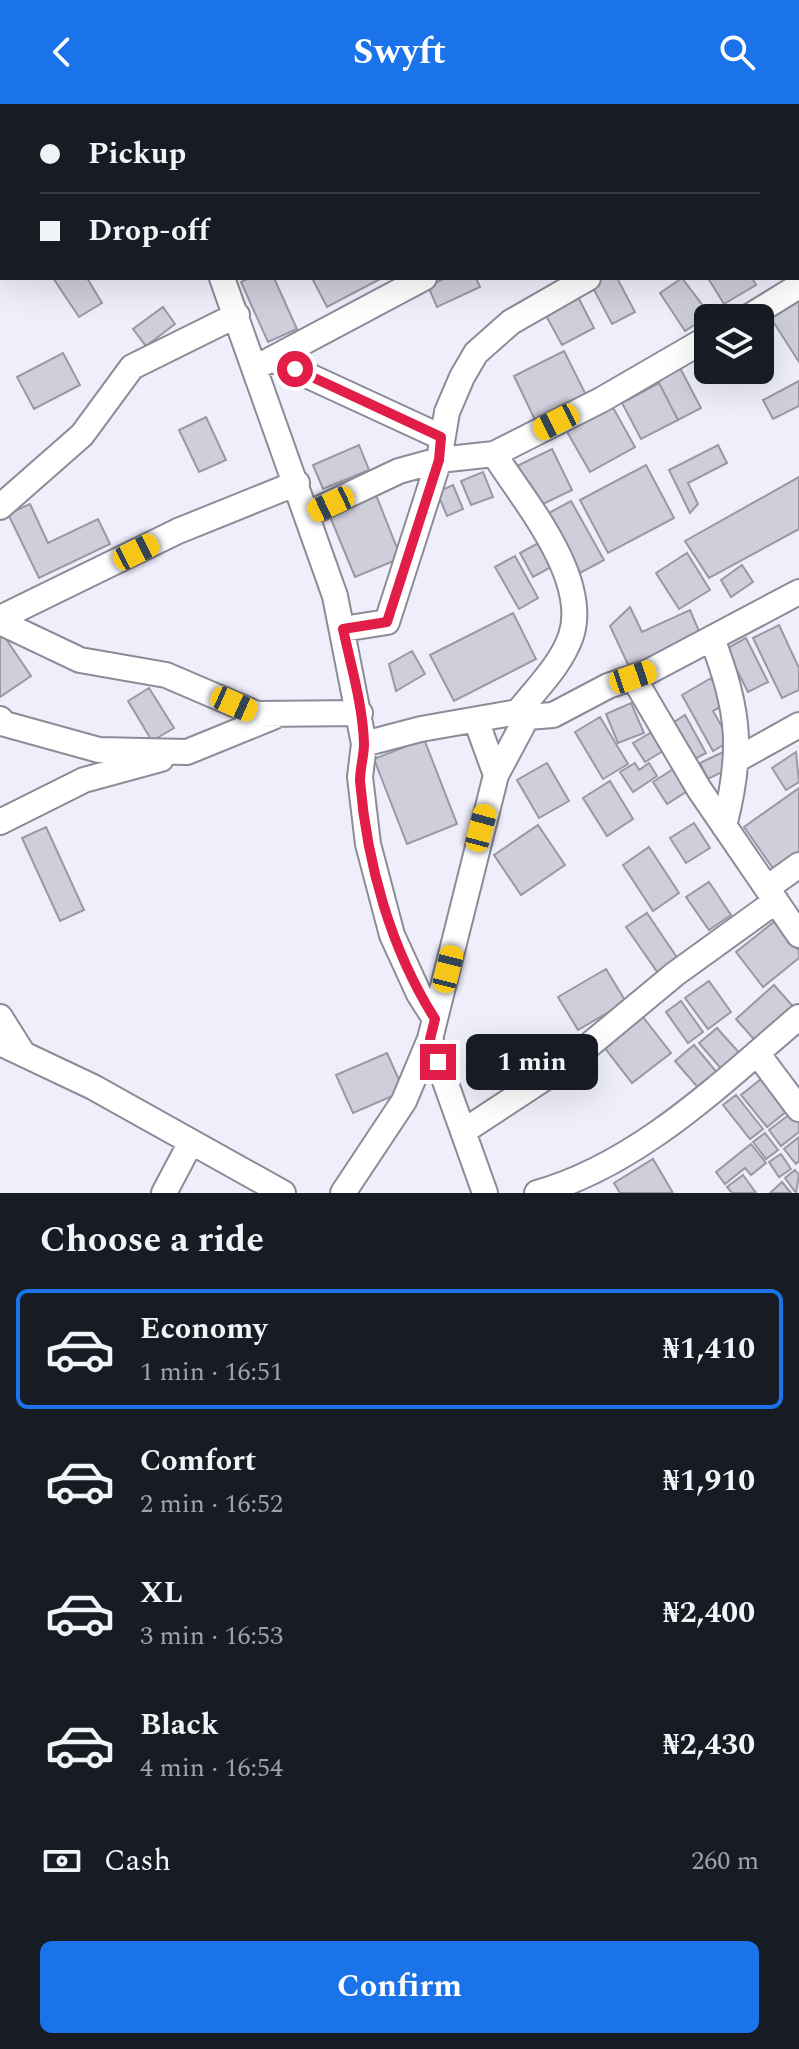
<!DOCTYPE html>
<meta charset="utf-8">
<style>
body{margin:0;font-family:Spectral,serif;background:#242831;color:#f1f3f6;height:100vh;display:flex;flex-direction:column;font-size:30px;white-space:nowrap}
*{box-sizing:border-box;margin:0}
p{font-size:26px;color:#9ea1a6}
.icon{flex:none;width:44px;height:44px;fill:none;stroke:currentColor;stroke-width:2;stroke-linecap:round;stroke-linejoin:round}
.map{position:relative;height:1089px;overflow:hidden}
.sheet{display:flex;flex-direction:column;background:#171b24;flex:1}
.sheet>*{flex:none}
.hud{position:absolute;left:0px;top:0px;width:800px;height:176px;box-shadow:0 8px 32px #0002;display:grid;align-content:center;height:176px;padding:0 40px;background:#171b24}
.tools{position:absolute;left:694px;top:200px;display:grid;gap:16px}
.tools a{display:grid;place-items:center;width:80px;height:80px;border-radius:12px;background:#171b24;box-shadow:0 8px 32px #0002;font-size:40px}
.end{position:absolute;width:36px;height:36px;margin:-18px;border:10px solid #e11d48;background:#fff;box-shadow:0 0 0 4px #fff}
.from{border-radius:50%}
.bubble{position:absolute;height:56px;border-radius:12px;background:#171b24;box-shadow:0 8px 32px #0002;font-size:26px;font-weight:700;line-height:56px;text-align:center}
.car{position:absolute;width:24px;height:48px;margin:-24px -12px;border-radius:10px;box-shadow:0 0 6px 2px #0007;background:linear-gradient(#f5c518 24%,#345 0 40%,#f5c518 0 76%,#345 0 86%,#f5c518 0)}
.hud b{display:flex;align-items:center;gap:28px;height:76px;font-size:30px}
.hud b+b{border-top:2px solid #363941}
.hud i{width:20px;height:20px;background:#f1f3f6}
ul{padding:0;list-style:none}
li{display:flex;align-items:center;gap:24px;height:120px;margin:0 16px 12px;padding:0 24px;border:4px solid transparent;border-radius:12px}
li div{flex:1}
li b{display:block;font-size:30px}
li em{font-style:normal;font-weight:700}
li.current{border-color:#1a73e8}
li>.icon{width:72px;height:72px;stroke-width:1.5}
h2{padding:0 40px;font-size:36px;line-height:96px}
.pay{display:flex;align-items:center;gap:20px;height:88px;padding:0 40px;font-size:30px}
.pay p{margin-inline-start:auto}
.button{display:flex;gap:16px;margin-top:auto;padding:16px 40px}
.button a{flex:1;height:92px;border-radius:12px;background:#1a73e8;color:#fff;font-size:32px;font-weight:700;line-height:92px;text-align:center}
header{display:flex;justify-content:space-between;align-items:center;height:104px;padding:0 40px;background:#1a73e8;color:#fff;font-size:36px;font-weight:700}
.map>svg:first-child{display:block}
.building{fill:#cfcedb;stroke:#9998a4;stroke-width:2}
.lines{fill:none;stroke-linecap:round;stroke-linejoin:round}
.minor-casing{stroke:#8c8b97;stroke-width:28}
.minor{stroke:#fff;stroke-width:24}
.route{stroke:#e11d48;stroke-width:10}
</style>
<header><svg class="icon" aria-label="back" viewBox="0 0 24 24"><path d="M15 5l-7 7 7 7"/></svg>Swyft<svg class="icon" aria-label="search" viewBox="0 0 24 24"><circle cx="10" cy="10" r="6"/><path d="M15 15l6 6"/></svg></header>
<div class="map">
<svg width="799" height="1089" viewBox="0 0 799 1089">
<rect width="100%" height="100%" fill="#efeefb"/>
<path class="building" d="M 776,0 L 799,0 L 799,32 L 798,2 L 773,2 Z
M 53,174 L 87,174 L 102,199 L 79,213 Z
M 249,174 L 274,174 L 297,225 L 268,238 L 241,178 Z
M 312,174 L 382,174 L 327,203 Z
M 446,174 L 476,174 L 480,183 L 437,203 L 428,182 Z
M 603,174 L 617,174 L 635,208 L 612,220 L 591,180 Z
M 682,174 L 710,211 L 685,227 L 660,189 Z
M 708,174 L 752,174 L 756,181 L 724,200 Z
M 577,191 L 594,224 L 562,241 L 544,208 Z
M 799,193 L 799,258 L 767,208 Z
M 163,203 L 175,220 L 146,242 L 133,225 Z
M 564,247 L 586,291 L 535,316 L 514,272 Z
M 63,249 L 80,281 L 34,305 L 17,273 Z
M 678,260 L 701,304 L 678,316 L 655,271 Z
M 799,277 L 799,302 L 773,315 L 763,296 Z
M 659,279 L 678,316 L 641,335 L 622,299 Z
M 611,300 L 635,343 L 590,368 L 566,326 Z
M 206,313 L 226,356 L 199,368 L 179,326 Z
M 359,341 L 369,366 L 323,385 L 313,361 Z
M 718,341 L 727,359 L 688,379 L 698,400 L 690,409 L 669,366 Z
M 552,345 L 572,386 L 537,403 L 517,362 Z
M 646,361 L 674,414 L 608,449 L 580,396 Z
M 483,368 L 493,393 L 471,401 L 461,377 Z
M 799,373 L 799,425 L 709,474 L 685,437 Z
M 453,381 L 463,405 L 447,412 L 437,388 Z
M 376,391 L 401,454 L 355,473 L 329,410 Z
M 571,397 L 604,456 L 580,469 L 547,410 Z
M 30,400 L 48,439 L 98,415 L 110,440 L 39,474 L 8,410 Z
M 540,438 L 553,462 L 533,473 L 520,449 Z
M 687,449 L 710,486 L 679,505 L 656,469 Z
M 515,452 L 538,494 L 519,505 L 495,463 Z
M 742,461 L 753,478 L 731,493 L 721,476 Z
M 630,503 L 642,528 L 690,506 L 702,534 L 631,567 L 610,522 Z
M 513,509 L 536,555 L 454,597 L 430,551 Z
M 779,521 L 799,564 L 799,586 L 782,594 L 753,534 Z
M 0,526 L 31,572 L 0,593 Z
M 746,534 L 768,578 L 748,588 L 726,545 Z
M 412,547 L 425,570 L 396,587 L 389,560 Z
M 711,574 L 726,600 L 713,607 L 730,637 L 713,647 L 682,591 Z
M 149,584 L 174,624 L 152,637 L 128,597 Z
M 631,599 L 644,629 L 618,639 L 606,610 Z
M 685,611 L 706,649 L 695,655 L 674,618 Z
M 600,613 L 628,660 L 603,675 L 575,628 Z
M 657,625 L 668,644 L 645,658 L 633,639 Z
M 424,635 L 457,720 L 407,740 L 374,655 Z
M 727,646 L 728,665 L 708,675 L 700,659 Z
M 796,648 L 799,678 L 786,686 L 772,664 Z
M 547,659 L 569,697 L 539,714 L 517,676 Z
M 635,659 L 639,666 L 649,659 L 657,672 L 633,688 L 620,668 Z
M 678,662 L 692,684 L 667,700 L 653,678 Z
M 610,677 L 633,715 L 607,732 L 583,694 Z
M 799,684 L 799,755 L 777,770 L 744,723 Z
M 694,719 L 710,744 L 686,759 L 670,734 Z
M 538,721 L 565,761 L 521,791 L 494,751 Z
M 46,723 L 84,806 L 60,817 L 22,734 Z
M 649,743 L 679,789 L 653,807 L 623,761 Z
M 709,778 L 731,811 L 709,826 L 686,793 Z
M 647,809 L 678,855 L 658,869 L 626,823 Z
M 775,817 L 799,847 L 799,854 L 763,883 L 736,848 Z
M 606,865 L 626,898 L 578,926 L 558,893 Z
M 709,877 L 731,908 L 708,925 L 685,894 Z
M 774,881 L 797,907 L 759,941 L 736,915 Z
M 681,897 L 703,928 L 688,939 L 666,908 Z
M 643,913 L 671,949 L 632,979 L 604,943 Z
M 717,924 L 742,952 L 724,968 L 699,939 Z
M 694,941 L 719,971 L 701,987 L 675,957 Z
M 387,949 L 404,987 L 353,1009 L 336,971 Z
M 766,971 L 792,1003 L 767,1023 L 741,991 Z
M 736,991 L 763,1025 L 750,1035 L 723,1001 Z
M 794,1007 L 799,1013 L 799,1028 L 781,1042 L 769,1026 Z
M 765,1029 L 778,1046 L 766,1055 L 753,1038 Z
M 799,1033 L 799,1057 L 796,1060 L 784,1045 Z
M 751,1040 L 766,1059 L 751,1071 L 745,1064 L 725,1080 L 716,1068 Z
M 781,1050 L 791,1065 L 779,1073 L 769,1058 Z
M 653,1055 L 673,1089 L 620,1089 L 614,1079 Z
M 795,1066 L 799,1071 L 796,1089 L 785,1074 Z
M 743,1071 L 756,1089 L 732,1089 L 727,1083 Z
M 782,1078 L 791,1089 L 770,1089 Z"/>
<g class="lines">
<g class="minor-casing">
<path id="minor" d="M 604,0 L 606,2
M 130,2 L 133,0
M 701,2 L 705,0
M 798,49 L 799,48
M 0,91 L 2,90
M 222,174 L 335,492 L 364,640 L 360,673 L 368,740 L 392,831 L 419,890 L 435,915
M 747,214 L 799,182
M 272,255 L 441,333
M 255,264 L 424,174
M 494,350 C 524,397 590,474 571,532 C 561,561 536,585 518,608
M 0,403 L 82,331 L 132,263 L 237,211
M 308,410 L 399,367 L 439,356 L 494,350 L 601,296 L 708,234
M 0,514 L 178,427 L 297,379
M 0,518 L 80,556 L 166,571 L 257,610 L 360,609
M 343,525 L 387,518 L 439,356 L 447,308 L 462,273 L 476,249 L 511,218 L 588,174
M 712,535 C 740,606 743,649 724,722
M 633,573 L 699,685 L 799,831
M 0,615 L 5,620 L 99,646 L 187,648 L 273,613
M 476,616 L 496,671
M 364,640 L 421,625 L 518,608 L 527,613 L 553,611 L 608,582 L 648,568 L 799,488
M 738,655 L 799,621
M 0,718 L 84,676 L 161,655
M 767,784 L 799,761
M 0,913 L 22,948
M 430,935 L 485,1089
M 0,939 L 93,983 L 283,1089
M 757,949 L 799,1005
M 464,1027 L 569,958 L 675,870 L 776,797
M 164,1089 L 191,1038
M 343,1089 L 404,997 L 430,935 L 496,671 L 527,613
M 537,1089 C 639,1060 720,980 799,913"/>
</g>
<use href="#minor" class="minor"/>
</g>
<g class="lines">
<path class="route" d="M 295,265 L 441,333 L 439,356 L 387,518 L 343,525 C 351,562 363,602 364,640 C 364,652 360,664 360,677 C 367,759 390,844 435,915 L 430,935 L 438,958"/>
</g>
</svg>
<div class="tools">
<a><svg class="icon" aria-label="layers" viewBox="0 0 24 24"><path d="M12 4l9 5-9 5-9-5zM3 14l9 5 9-5"/></svg></a>
</div>
<i class="end from" style="left:295px;top:265px"></i>
<i class="end" style="left:438px;top:958px"></i>
<div class="bubble" style="left:466px;top:930px;width:132px">1 min</div>
<i class="car" style="left:556px;top:318px;rotate:243deg"></i>
<i class="car" style="left:331px;top:400px;rotate:245deg"></i>
<i class="car" style="left:136px;top:448px;rotate:63deg"></i>
<i class="car" style="left:633px;top:573px;rotate:71deg"></i>
<i class="car" style="left:234px;top:600px;rotate:114deg"></i>
<i class="car" style="left:481px;top:724px;rotate:15deg"></i>
<i class="car" style="left:448px;top:865px;rotate:14deg"></i>
<div class="hud">
<b><i class="from"></i>Pickup</b>
<b><i></i>Drop-off</b>
</div>
</div>
<section class="sheet">
<h2>Choose a ride</h2>
<ul>
<li class="current"><svg class="icon" aria-label="car" viewBox="0 0 24 24"><path d="M5 17H2v-5l4-1 3-4h7l3 4 3 1v5h-3M9 17h6M6 11h13"/><circle cx="7" cy="17" r="2"/><circle cx="17" cy="17" r="2"/></svg><div><b>Economy</b><p>1 min · 16:51</p></div><em>₦1,410</em></li>
<li><svg class="icon" aria-label="car" viewBox="0 0 24 24"><path d="M5 17H2v-5l4-1 3-4h7l3 4 3 1v5h-3M9 17h6M6 11h13"/><circle cx="7" cy="17" r="2"/><circle cx="17" cy="17" r="2"/></svg><div><b>Comfort</b><p>2 min · 16:52</p></div><em>₦1,910</em></li>
<li><svg class="icon" aria-label="car" viewBox="0 0 24 24"><path d="M5 17H2v-5l4-1 3-4h7l3 4 3 1v5h-3M9 17h6M6 11h13"/><circle cx="7" cy="17" r="2"/><circle cx="17" cy="17" r="2"/></svg><div><b>XL</b><p>3 min · 16:53</p></div><em>₦2,400</em></li>
<li><svg class="icon" aria-label="car" viewBox="0 0 24 24"><path d="M5 17H2v-5l4-1 3-4h7l3 4 3 1v5h-3M9 17h6M6 11h13"/><circle cx="7" cy="17" r="2"/><circle cx="17" cy="17" r="2"/></svg><div><b>Black</b><p>4 min · 16:54</p></div><em>₦2,430</em></li>
</ul>
<div class="pay"><svg class="icon" aria-label="cash" viewBox="0 0 24 24"><path d="M3 7h18v10H3z"/><circle cx="12" cy="12" r="2"/></svg>Cash<p>260 m</p></div>
<div class="button"><a>Confirm</a></div>
</section>
